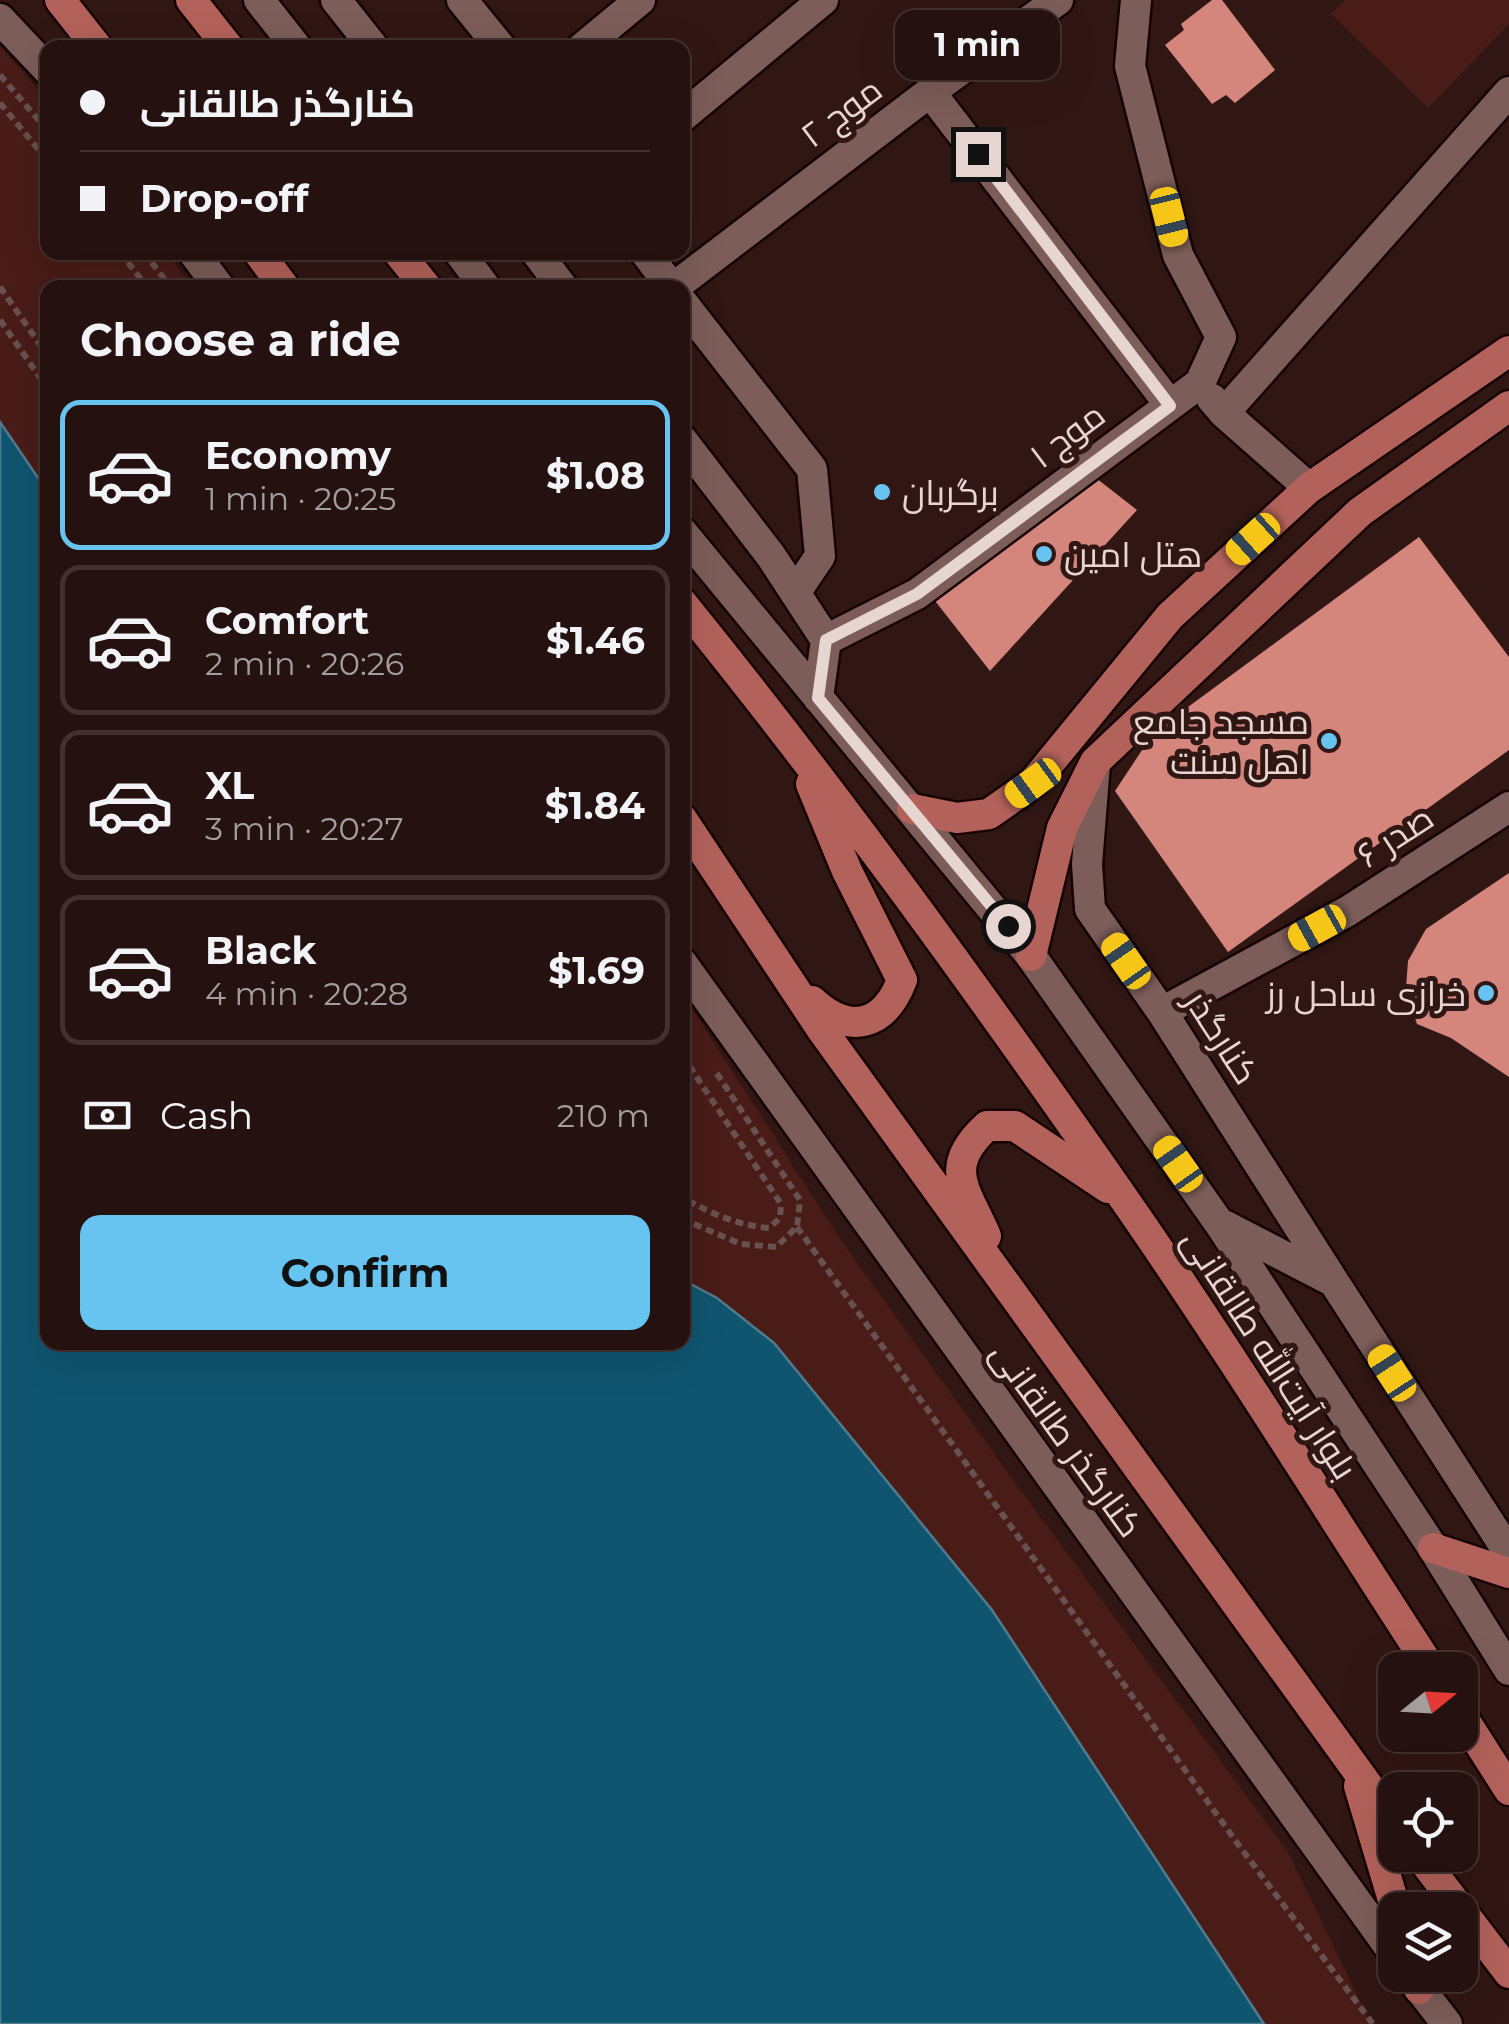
<!DOCTYPE html>
<meta charset="utf-8">
<style>
body{margin:0;font-family:Montserrat,Cairo,sans-serif;background:#2d1a18;color:#f1f3f6;height:100vh;display:flex;flex-direction:column;font-size:38px;white-space:nowrap}
*{box-sizing:border-box;margin:0}
p{font-size:32px;color:#a39d9e}
.icon{flex:none;width:55px;height:55px;fill:none;stroke:currentColor;stroke-width:2;stroke-linecap:round;stroke-linejoin:round}
.map{position:relative;flex:1;overflow:hidden}
.side{position:absolute;left:40px;top:280px;width:650px;height:1070px;display:flex;flex-direction:column;background:#25110f;border-radius:20px;box-shadow:0 10px 40px #0002,0 0 0 2px #42312f}
.side>*{flex:none}
.guide{position:absolute;left:40px;top:40px;width:650px;height:220px;border-radius:20px;box-shadow:0 10px 40px #0002,0 0 0 2px #42312f;display:grid;align-content:center;height:220px;padding:0 40px;background:#25110f}
.needle{width:65px;rotate:72deg}
.buttons{position:absolute;left:1378px;top:1652px;display:grid;gap:20px}
.buttons a{display:grid;place-items:center;width:100px;height:100px;border-radius:20px;background:#25110f;box-shadow:0 10px 40px #0002,0 0 0 2px #42312f;font-size:50px}
.end{position:absolute;width:45px;height:45px;margin:-22px;border:12px solid #e7d5d2;background:#111;box-shadow:0 0 0 5px #111}
.from{border-radius:50%}
.bubble{position:absolute;height:70px;border-radius:20px;background:#25110f;box-shadow:0 10px 40px #0002,0 0 0 2px #42312f;font-size:32px;font-weight:700;line-height:70px;text-align:center}
.car{position:absolute;width:30px;height:60px;margin:-30px -15px;border-radius:12px;box-shadow:0 0 8px 2px #0007;background:linear-gradient(#f5c518 24%,#345 0 40%,#f5c518 0 76%,#345 0 86%,#f5c518 0)}
.guide b{display:flex;align-items:center;gap:35px;height:95px;font-size:38px}
.guide b+b{border-top:2px solid #42312f}
.guide i{width:25px;height:25px;background:#f1f3f6}
ul{padding:0;list-style:none}
li{display:flex;align-items:center;gap:30px;height:150px;margin:0 20px 15px;padding:0 20px;border:5px solid #42312f;border-radius:20px}
li div{flex:1}
li b{display:block;font-size:38px}
li em{font-style:normal;font-weight:700}
li.selected{border-color:#67c4f0}
li>.icon{width:90px;height:90px;stroke-width:1.5}
h2{padding:0 40px;font-size:45px;line-height:120px}
.pay{display:flex;align-items:center;gap:25px;height:110px;padding:0 40px;font-size:38px}
.pay p{margin-inline-start:auto}
.cta{display:flex;gap:20px;margin-top:auto;padding:20px 40px}
.cta a{flex:1;height:115px;border-radius:20px;background:#67c4f0;color:#111;font-size:40px;font-weight:700;line-height:115px;text-align:center}
.map>svg:first-child{display:block}
.green{fill:#491c18}
.water{fill:#105570;stroke:#507b8d;stroke-width:2.5}
.building{fill:#d4867d}
.lines{fill:none;stroke-linecap:round;stroke-linejoin:round}
.minor-casing{stroke:#170302;stroke-width:35}
.major-casing{stroke:#170302;stroke-width:35}
.path{stroke:#68514e;stroke-width:6;stroke-dasharray:8 5;stroke-linecap:butt}
.minor{stroke:#7c5d59;stroke-width:30}
.major{stroke:#b3625b;stroke-width:30}
.route{stroke:#e7d5d2;stroke-width:12}
.poi-dot{fill:#67c4f0;stroke:#311714;stroke-width:4}
.labels{text-anchor:middle;dominant-baseline:central;stroke-width:10;stroke-linejoin:round;paint-order:stroke}
.street-label{font-size:35px;fill:#e7d5d2;stroke:#311714}
.poi-label{font-size:35px;fill:#e7d5d2;stroke:#311714;text-anchor:start}
</style>
<div class="map">
<svg width="1509" height="2024" viewBox="0 0 1509 2024">
<rect width="100%" height="100%" fill="#311714"/>
<path class="green" d="M 1345,0 L 1509,0 L 1509,24 L 1428,108 L 1331,14 Z
M 0,46 L 47,100 L 48,252 L 166,253 L 193,287 L 48,288 L 47,491 L 0,422 Z
M 682,993 L 838,1236 L 1016,1484 L 1288,1852 L 1371,2024 L 1264,2024 L 992,1610 L 774,1343 L 717,1298 L 683,1280 Z"/>
<path class="water" d="M 0,422 L 47,491 L 48,1342 L 682,1342 L 683,1280 L 717,1298 L 774,1343 L 992,1610 L 1264,2024 L 0,2024 Z"/>
<path class="building" d="M 1212,0 L 1222,0 L 1275,70 L 1235,103 L 1226,95 L 1212,104 L 1165,45 L 1184,30 L 1181,24 Z
M 1096,478 L 1137,510 L 990,671 L 932,597 Z
M 1419,537 L 1509,657 L 1509,750 L 1228,952 L 1115,791 L 1154,732 Z
M 1509,873 L 1509,1077 L 1451,1038 L 1417,1024 L 1406,988 L 1408,961 L 1426,929 Z"/>
<g class="lines">
<g class="minor-casing">
<path id="minor" d="M 259,0 L 297,48
M 336,0 L 374,48
M 462,0 L 501,48
M 0,19 L 48,70
M 582,48 L 640,0
M 930,92 L 1170,405
M 682,117 L 823,0
M 193,252 L 220,288
M 459,252 L 486,288
M 536,252 L 563,288
M 645,252 L 672,288
M 673,288 L 930,92 L 1058,0
M 682,302 L 812,469 L 820,556 L 795,593
M 1212,399 L 1224,413 L 1309,488
M 1224,413 L 1509,92
M 682,440 L 771,556 L 826,640 L 818,698
M 682,532 L 1031,956 L 1219,1223 L 1433,1548 L 1509,1670
M 826,640 L 917,594 L 1200,383 L 1221,337 L 1178,255 L 1130,66 L 1136,0
M 1095,764 L 1087,864 L 1090,909 L 1162,1012 L 1334,1282
M 682,963 L 1395,1955
M 1162,1012 L 1348,911 L 1509,807
M 1224,1225 L 1334,1282 L 1509,1553
M 1409,1975 L 1447,2024"/>
</g>
<g class="major-casing">
<path id="major" d="M 60,0 L 98,48
M 191,0 L 229,48
M 258,252 L 285,288
M 398,252 L 427,288
M 682,603 C 837,794 981,994 1122,1196 C 1230,1351 1329,1512 1432,1670
M 811,784 L 847,871 L 902,980 C 884,1027 849,1035 812,1001
M 912,809 L 957,818 L 989,814 L 1033,783 L 1170,616 L 1309,488 L 1509,351
M 682,819 L 822,1030 L 1395,1823
M 1031,956 L 1062,828 L 1095,762 L 1360,512 L 1509,406
M 986,1236 C 965,1188 942,1167 987,1126 L 1015,1126 L 1108,1188
M 1433,1548 L 1509,1573
M 1460,1713 L 1509,1790
M 1359,1786 L 1396,1910
M 1419,1855 L 1509,1973
M 1415,1975 L 1419,1989"/>
</g>
<path class="path" d="M 0,75 L 48,131
M 0,103 L 48,161
M 120,252 L 148,288
M 144,252 L 171,288
M 0,287 L 48,356
M 0,320 L 48,389
M 682,1055 L 781,1204 L 780,1218 L 769,1228 C 737,1225 711,1214 682,1197
M 682,1219 L 741,1244 L 776,1247 L 797,1227 L 800,1200 L 716,1072
M 797,1227 L 1240,1847 L 1373,2024"/>
<use href="#minor" class="minor"/>
<use href="#major" class="major"/>
</g>
<g class="lines">
<path class="route" d="M 978,154 L 1170,406 L 917,594 L 826,640 L 818,698 L 1008,926"/>
</g>
<g class="poi-dot">
<circle cx="882" cy="492" r="10"/>
<circle cx="1044" cy="554" r="10"/>
<circle cx="1329" cy="741" r="10"/>
<circle cx="1486" cy="993" r="10"/>
</g>
<g class="labels">
<g class="street-label">
<text transform="translate(841 112) rotate(-37)">موج ۲</text>
<text transform="translate(1067 435) rotate(-37)">موج ۱</text>
<text transform="translate(1395 836) rotate(-33)">صدر ۶</text>
<text transform="translate(1222 1037) rotate(57)">کنارگذر</text>
<text transform="translate(1270 1354) rotate(57)">بلوار آیت‌الله طالقانی</text>
<text transform="translate(1067 1439) rotate(54)">کنارگذر طالقانی</text>
</g>
<g class="poi-label">
<text x="902" y="492">برگربان</text>
<text x="1064" y="554">هتل امین</text>
<text x="1309" y="721" text-anchor="end">مسجد جامع<tspan x="1309" dy="40">اهل سنت</tspan></text>
<text x="1466" y="993" text-anchor="end">خرازی ساحل رز</text>
</g>
</g>
</svg>
<div class="buttons">
<a><svg class="needle" viewBox="-14 -14 28 28"><path d="M0-13l5 13h-10z" fill="#e53935"/><path d="M0 13l5-13h-10z" fill="#a39d9e"/></svg></a>
<a><svg class="icon" aria-label="locate" viewBox="0 0 24 24"><circle cx="12" cy="12" r="6"/><path d="M12 2v4M12 18v4M2 12h4M18 12h4"/></svg></a>
<a><svg class="icon" aria-label="layers" viewBox="0 0 24 24"><path d="M12 4l9 5-9 5-9-5zM3 14l9 5 9-5"/></svg></a>
</div>
<i class="end from" style="left:1008px;top:926px"></i>
<i class="end" style="left:978px;top:154px"></i>
<div class="bubble" style="left:895px;top:10px;width:165px">1 min</div>
<i class="car" style="left:1169px;top:217px;rotate:166deg"></i>
<i class="car" style="left:1253px;top:539px;rotate:228deg"></i>
<i class="car" style="left:1033px;top:783px;rotate:234deg"></i>
<i class="car" style="left:1317px;top:928px;rotate:241deg"></i>
<i class="car" style="left:1126px;top:961px;rotate:325deg"></i>
<i class="car" style="left:1178px;top:1164px;rotate:325deg"></i>
<i class="car" style="left:1392px;top:1373px;rotate:327deg"></i>
<div class="guide">
<b><i class="from"></i>کنارگذر طالقانی</b>
<b><i></i>Drop-off</b>
</div>
<section class="side">
<h2>Choose a ride</h2>
<ul>
<li class="selected"><svg class="icon" aria-label="car" viewBox="0 0 24 24"><path d="M5 17H2v-5l4-1 3-4h7l3 4 3 1v5h-3M9 17h6M6 11h13"/><circle cx="7" cy="17" r="2"/><circle cx="17" cy="17" r="2"/></svg><div><b>Economy</b><p>1 min · 20:25</p></div><em>$1.08</em></li>
<li><svg class="icon" aria-label="car" viewBox="0 0 24 24"><path d="M5 17H2v-5l4-1 3-4h7l3 4 3 1v5h-3M9 17h6M6 11h13"/><circle cx="7" cy="17" r="2"/><circle cx="17" cy="17" r="2"/></svg><div><b>Comfort</b><p>2 min · 20:26</p></div><em>$1.46</em></li>
<li><svg class="icon" aria-label="car" viewBox="0 0 24 24"><path d="M5 17H2v-5l4-1 3-4h7l3 4 3 1v5h-3M9 17h6M6 11h13"/><circle cx="7" cy="17" r="2"/><circle cx="17" cy="17" r="2"/></svg><div><b>XL</b><p>3 min · 20:27</p></div><em>$1.84</em></li>
<li><svg class="icon" aria-label="car" viewBox="0 0 24 24"><path d="M5 17H2v-5l4-1 3-4h7l3 4 3 1v5h-3M9 17h6M6 11h13"/><circle cx="7" cy="17" r="2"/><circle cx="17" cy="17" r="2"/></svg><div><b>Black</b><p>4 min · 20:28</p></div><em>$1.69</em></li>
</ul>
<div class="pay"><svg class="icon" aria-label="cash" viewBox="0 0 24 24"><path d="M3 7h18v10H3z"/><circle cx="12" cy="12" r="2"/></svg>Cash<p>210 m</p></div>
<div class="cta"><a>Confirm</a></div>
</section>
</div>
